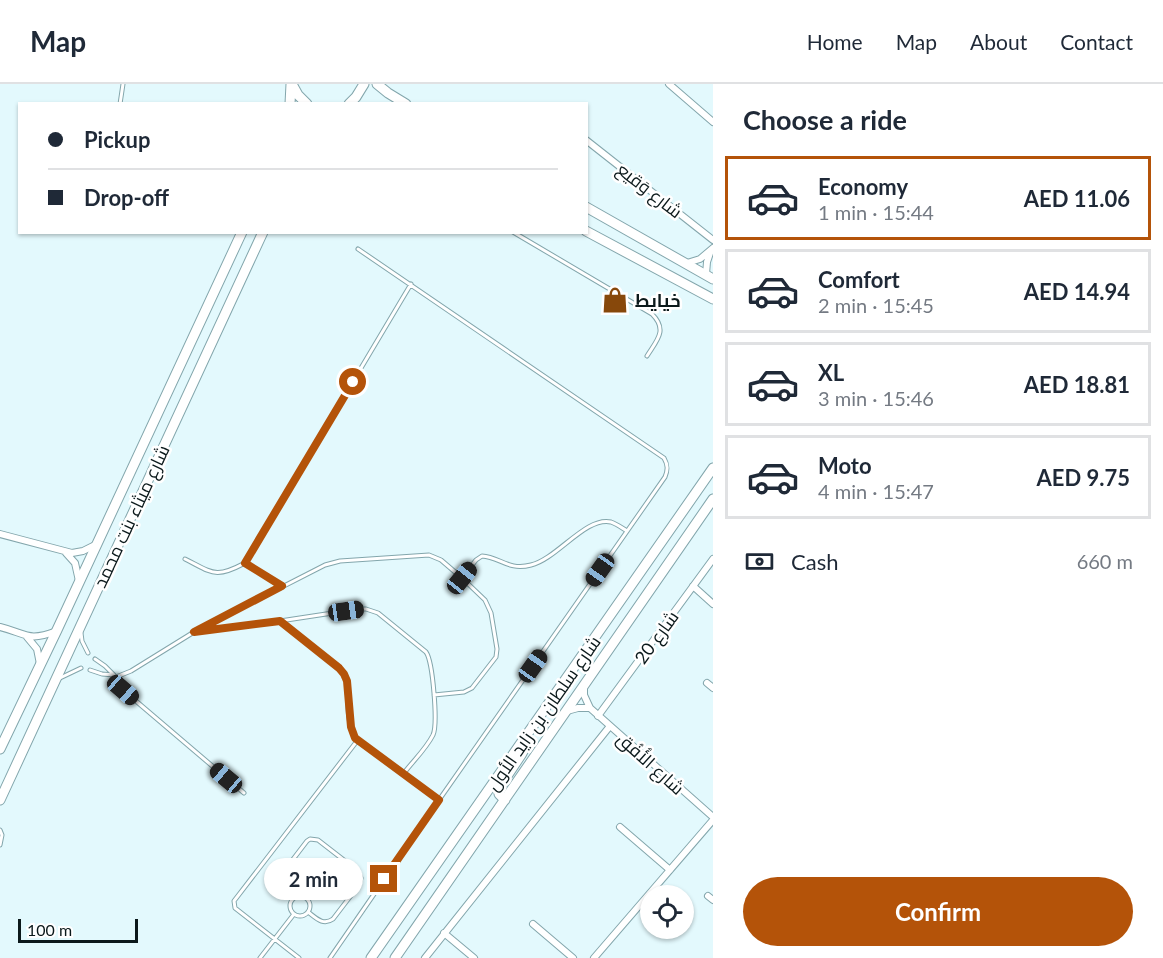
<!DOCTYPE html>
<meta charset="utf-8">
<style>
body{margin:0;font-family:Lato,Cairo,sans-serif;background:#f2f2f3;color:#1f2937;height:100vh;display:flex;flex-direction:column;font-size:22px;white-space:nowrap}
*{box-sizing:border-box;margin:0}
p{font-size:20px;color:#747a83}
.icon{flex:none;width:33px;height:33px;fill:none;stroke:currentColor;stroke-width:2;stroke-linecap:round;stroke-linejoin:round}
.map{position:relative;flex:1;overflow:hidden}
.drawer{display:flex;flex-direction:column;background:#fff;width:450px}
.drawer>*{flex:none}
.banner{position:absolute;left:18px;top:18px;width:570px;height:132px;border-radius:0px;box-shadow:0 2px 4px #0004;display:grid;align-content:center;height:132px;padding:0 30px;background:#fff}
.buttons{position:absolute;left:640px;top:801px;display:grid;gap:12px}
.buttons a{display:grid;place-items:center;width:54px;height:54px;border-radius:50%;background:#fff;box-shadow:0 2px 4px #0004;font-size:30px}
.scale{position:absolute;left:18px;bottom:15px;width:120px;box-sizing:border-box;padding-left:6px;border:3px solid #0b191b;border-top:0;font-size:16px;line-height:21px;white-space:nowrap;color:#0b191b;-webkit-text-stroke:4px #fff;paint-order:stroke}
.end{position:absolute;width:27px;height:27px;margin:-14px;border:8px solid #b45309;background:#fff;box-shadow:0 0 0 3px #fff}
.from{border-radius:50%}
.bubble{position:absolute;height:42px;border-radius:21px;background:#fff;box-shadow:0 2px 4px #0004;font-size:20px;font-weight:700;line-height:42px;text-align:center}
.car{position:absolute;width:18px;height:36px;margin:-18px -9px;border-radius:8px;box-shadow:0 0 4px 2px #0007;background:linear-gradient(#222 24%,#8ab4d8 0 40%,#222 0 76%,#8ab4d8 0 86%,#222 0)}
.banner b{display:flex;align-items:center;gap:21px;height:57px;font-size:22px}
.banner b+b{border-top:2px solid #e0e1e3}
.banner i{width:15px;height:15px;background:#1f2937}
ul{padding:0;list-style:none}
li{display:flex;align-items:center;gap:18px;height:84px;margin:0 12px 9px;padding:0 18px;border:3px solid #e0e1e3;border-radius:0px}
li div{flex:1}
li b{display:block;font-size:22px}
li em{font-style:normal;font-weight:700}
li.current{border-color:#b45309}
li>.icon{width:54px;height:54px;stroke-width:1.5}
h2{padding:0 30px;font-size:27px;line-height:72px}
.pay{display:flex;align-items:center;gap:15px;height:66px;padding:0 30px;font-size:22px}
.pay p{margin-inline-start:auto}
.action{display:flex;gap:12px;margin-top:auto;padding:12px 30px}
.action a{flex:1;height:69px;border-radius:36px;background:#b45309;color:#fff;font-size:24px;font-weight:700;line-height:69px;text-align:center}
header{display:flex;align-items:center;gap:36px;box-sizing:border-box;height:84px;padding:0 30px;background:#fff;border-bottom:2px solid #e0e1e3}
header strong{font-size:28px}
nav{display:flex;gap:33px;margin-inline-start:auto;font-size:21px}
main{display:flex;flex:1;min-height:0}
.map>svg:first-child{display:block}
.lines{fill:none;stroke-linecap:round;stroke-linejoin:round}
.service-casing{stroke:#83a6ac;stroke-width:5}
.minor-casing{stroke:#83a6ac;stroke-width:8}
.secondary-casing{stroke:#83a6ac;stroke-width:11}
.service{stroke:#fff;stroke-width:3}
.minor{stroke:#fff;stroke-width:6}
.secondary{stroke:#fff;stroke-width:9}
.route{stroke:#b45309;stroke-width:8}
.labels{text-anchor:middle;dominant-baseline:central;stroke-width:5;stroke-linejoin:round;paint-order:stroke}
.street-label{font-size:18px;fill:#0b191b;stroke:#fff}
.poi-label{font-size:18px;font-weight:bold;fill:#0b191b;stroke:#fff;text-anchor:start}
</style>
<header>
<strong>Map</strong>
<nav><a>Home</a><a>Map</a><a>About</a><a>Contact</a></nav>
</header>
<main>
<div class="map">
<svg width="713" height="874" viewBox="0 0 713 874">
<rect width="100%" height="100%" fill="#e3f9fd"/>
<g class="lines">
<g class="service-casing">
<path id="service" d="M 120,20 L 123,0
M 513,148 L 652,230 C 668,246 657,256 647,272
M 358,165 L 664,374 C 668,381 668,386 665,393 L 439,716
M 185,475 C 213,489 215,495 245,479 L 411,200
M 245,479 L 282,502
M 462,494 L 476,476 L 482,472 C 500,473 508,487 531,481 C 557,475 586,432 611,438 C 617,440 622,444 627,447
M 280,537 L 339,584 L 344,590 L 347,597 C 348,615 346,642 357,657 L 404,689 L 439,716 L 330,874
M 198,548 L 280,537 L 359,525 L 366,525 L 378,529 L 426,568 C 433,578 438,640 433,651 C 426,665 413,677 404,689
M 81,549 L 82,557 L 88,569
M 95,575 L 105,582 L 116,593 L 116,598 L 123,606 L 244,709
M 90,586 L 102,590 L 114,591
M 116,593 L 131,587 L 194,548 L 325,481 L 340,477 L 429,471 L 441,476 L 462,494 L 485,516 L 491,529 L 497,565 L 496,573 L 472,604 L 464,608 L 434,611
M 60,594 L 81,584
M 0,746 L 2,751 L 0,761
M290 822a10 10 0 1 1 20 0a10 10 0 1 1-20 0Z
M 292,815 C 285,810 277,806 278,795 L 307,757 L 310,755 L 318,756 L 358,787 L 361,794 L 359,801 L 333,835 C 323,842 316,834 308,828
M 260,874 L 294,830
M 299,874 L 235,824 L 234,817 L 357,657"/>
</g>
<g class="minor-casing">
<path id="minor" d="M 669,0 L 713,38
M 586,56 L 713,156
M 687,179 L 700,175 L 713,164
M 706,190 L 707,178 L 710,169
M 0,450 L 72,469 L 83,467 L 97,460
M 66,469 L 75,479 L 79,497
M 693,502 L 713,520
M 0,543 C 28,550 27,558 57,547
M 27,553 L 37,565 L 40,580
M 707,599 L 713,604
M 584,602 L 584,611 L 590,624 L 713,733
M 567,627 L 578,624 L 590,624
M 598,632 L 713,475
M 620,743 L 670,786
M 708,812 L 713,816
M 533,840 L 573,874
M 444,849 L 474,874
M 425,874 L 610,642
M 594,874 L 713,736"/>
</g>
<g class="secondary-casing">
<path id="secondary" d="M 292,0 L 298,11 L 307,20
M 377,0 L 388,9 L 406,20
M 290,20 L 291,0
M 349,20 L 356,13 L 364,0
M 586,123 L 713,195
M 586,147 L 713,215
M 0,665 L 57,546 L 242,148
M 0,716 L 263,148
M 505,716 L 499,710 L 499,704 L 521,671 L 527,660
M 371,874 L 713,384
M 395,874 L 713,415"/>
</g>
<use href="#service" class="service"/>
<use href="#minor" class="minor"/>
<use href="#secondary" class="secondary"/>
</g>
<g class="lines">
<path class="route" d="M 353,298 L 245,479 L 282,502 L 194,548 L 280,537 L 339,584 L 344,590 L 347,597 L 351,643 L 355,654 L 439,716 L 384,795"/>
</g>
<defs>
<g id="shop-bare" transform="scale(2.07)"><path d="M-5-2.5h2.3a2.7 3.5 0 0 1 5.4 0H5L5.5 6h-11ZM-1.5-2.5h3a1.5 2.3 0 0 0-3 0Z" fill="#87480b" stroke="#fff" stroke-width="2.5" paint-order="stroke"/></g>
</defs>
<g fill-rule="evenodd">
<use href="#shop-bare" x="615" y="216"/>
</g>
<g class="labels">
<g class="street-label">
<text transform="translate(650 106) rotate(38)">شارع وَقيع</text>
<text transform="translate(131 432) rotate(-65)">شارع ميثاء بنت محمد</text>
<text transform="translate(656 553) rotate(-54)">شارع 20</text>
<text transform="translate(543 629) rotate(-55)">شارع سلطان بن زايد الأول</text>
<text transform="translate(651 679) rotate(42)">شارع الأُفُق</text>
</g>
<g class="poi-label">
<text x="635" y="216">خيايط</text>
</g>
</g>
</svg>
<div class="buttons">
<a><svg class="icon" aria-label="locate" viewBox="0 0 24 24"><circle cx="12" cy="12" r="6"/><path d="M12 2v4M12 18v4M2 12h4M18 12h4"/></svg></a>
</div>
<div class="scale">100 m</div>
<i class="end from" style="left:353px;top:298px"></i>
<i class="end" style="left:384px;top:795px"></i>
<div class="bubble" style="left:264px;top:774px;width:99px">2 min</div>
<i class="car" style="left:600px;top:486px;rotate:215deg"></i>
<i class="car" style="left:462px;top:494px;rotate:39deg"></i>
<i class="car" style="left:346px;top:527px;rotate:82deg"></i>
<i class="car" style="left:533px;top:582px;rotate:35deg"></i>
<i class="car" style="left:123px;top:606px;rotate:131deg"></i>
<i class="car" style="left:226px;top:694px;rotate:310deg"></i>
<div class="banner">
<b><i class="from"></i>Pickup</b>
<b><i></i>Drop-off</b>
</div>
</div>
<section class="drawer">
<h2>Choose a ride</h2>
<ul>
<li class="current"><svg class="icon" aria-label="car" viewBox="0 0 24 24"><path d="M5 17H2v-5l4-1 3-4h7l3 4 3 1v5h-3M9 17h6M6 11h13"/><circle cx="7" cy="17" r="2"/><circle cx="17" cy="17" r="2"/></svg><div><b>Economy</b><p>1 min · 15:44</p></div><em>AED 11.06</em></li>
<li><svg class="icon" aria-label="car" viewBox="0 0 24 24"><path d="M5 17H2v-5l4-1 3-4h7l3 4 3 1v5h-3M9 17h6M6 11h13"/><circle cx="7" cy="17" r="2"/><circle cx="17" cy="17" r="2"/></svg><div><b>Comfort</b><p>2 min · 15:45</p></div><em>AED 14.94</em></li>
<li><svg class="icon" aria-label="car" viewBox="0 0 24 24"><path d="M5 17H2v-5l4-1 3-4h7l3 4 3 1v5h-3M9 17h6M6 11h13"/><circle cx="7" cy="17" r="2"/><circle cx="17" cy="17" r="2"/></svg><div><b>XL</b><p>3 min · 15:46</p></div><em>AED 18.81</em></li>
<li><svg class="icon" aria-label="car" viewBox="0 0 24 24"><path d="M5 17H2v-5l4-1 3-4h7l3 4 3 1v5h-3M9 17h6M6 11h13"/><circle cx="7" cy="17" r="2"/><circle cx="17" cy="17" r="2"/></svg><div><b>Moto</b><p>4 min · 15:47</p></div><em>AED 9.75</em></li>
</ul>
<div class="pay"><svg class="icon" aria-label="cash" viewBox="0 0 24 24"><path d="M3 7h18v10H3z"/><circle cx="12" cy="12" r="2"/></svg>Cash<p>660 m</p></div>
<div class="action"><a>Confirm</a></div>
</section>
</main>
